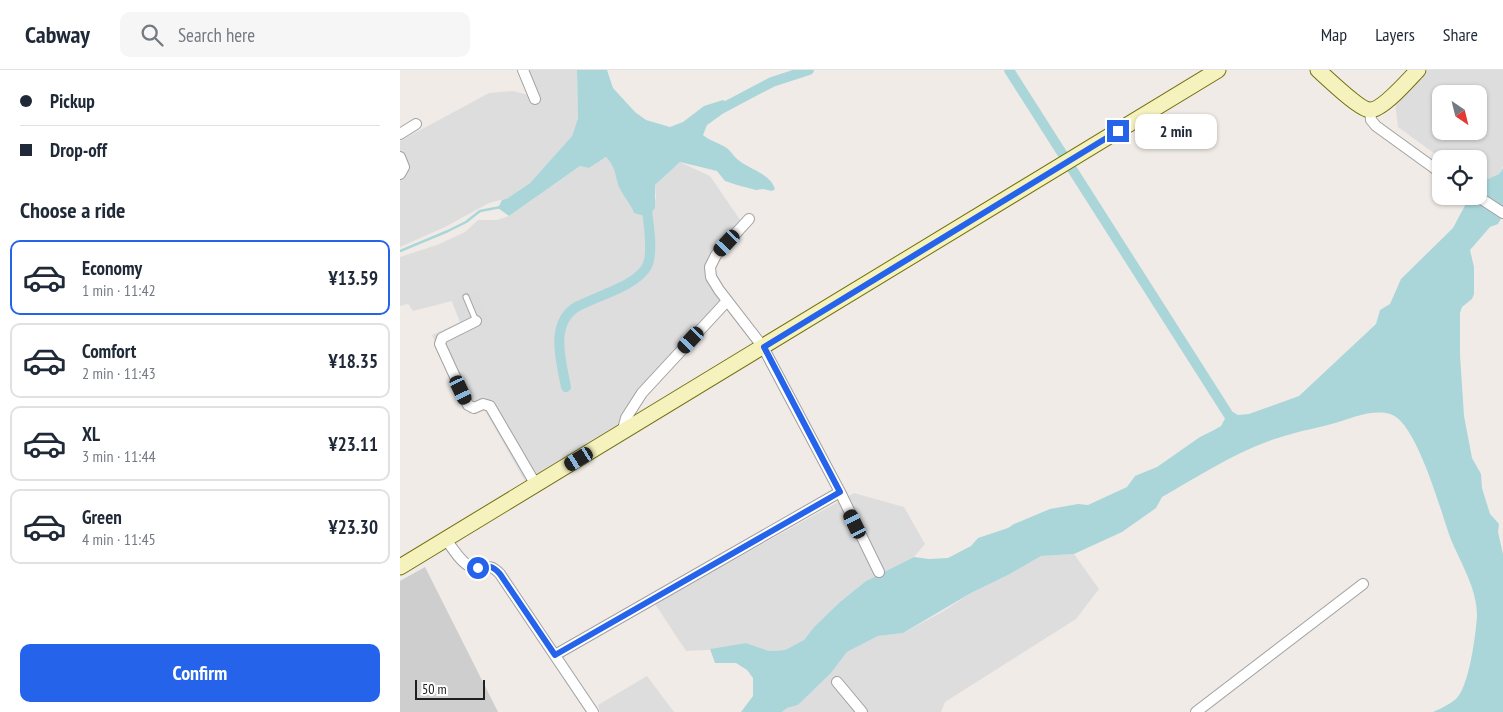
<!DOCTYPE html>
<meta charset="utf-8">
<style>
body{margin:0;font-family:"PT Sans Narrow",sans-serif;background:#f6f6f7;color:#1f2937;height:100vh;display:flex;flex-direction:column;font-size:19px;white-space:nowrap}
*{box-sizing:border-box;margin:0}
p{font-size:16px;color:#747a83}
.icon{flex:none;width:28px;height:28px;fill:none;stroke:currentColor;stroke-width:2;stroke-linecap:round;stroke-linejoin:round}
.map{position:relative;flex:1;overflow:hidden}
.panel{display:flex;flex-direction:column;background:#fff;width:400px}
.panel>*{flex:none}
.top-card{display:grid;align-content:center;height:110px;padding:0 20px;background:#fff}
.needle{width:32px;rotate:145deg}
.buttons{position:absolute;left:1032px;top:15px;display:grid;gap:10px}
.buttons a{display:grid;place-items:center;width:55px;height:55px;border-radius:10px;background:#fff;box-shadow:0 1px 4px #0004;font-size:25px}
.scale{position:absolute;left:15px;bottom:12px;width:70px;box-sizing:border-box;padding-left:5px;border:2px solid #202020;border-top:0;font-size:14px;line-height:18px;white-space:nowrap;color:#202020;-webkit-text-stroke:4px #fff;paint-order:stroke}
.end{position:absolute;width:22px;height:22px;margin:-11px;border:6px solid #2563eb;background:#fff;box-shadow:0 0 0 2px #fff}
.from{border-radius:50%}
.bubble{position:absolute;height:35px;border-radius:10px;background:#fff;box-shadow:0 1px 4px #0004;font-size:16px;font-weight:700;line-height:35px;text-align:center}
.car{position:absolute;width:15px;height:30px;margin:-15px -8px;border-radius:6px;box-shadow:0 0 4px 1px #0007;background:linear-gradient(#222 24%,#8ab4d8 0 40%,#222 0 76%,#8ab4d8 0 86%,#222 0)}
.top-card b{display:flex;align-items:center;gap:18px;height:48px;font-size:19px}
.top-card b+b{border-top:1px solid #e0e1e3}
.top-card i{width:12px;height:12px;background:#1f2937}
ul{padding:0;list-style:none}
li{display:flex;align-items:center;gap:15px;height:75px;margin:0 10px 8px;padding:0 10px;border:2px solid #e0e1e3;border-radius:10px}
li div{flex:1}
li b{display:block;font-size:19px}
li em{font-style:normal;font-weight:700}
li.current{border-color:#2563eb}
li>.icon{width:45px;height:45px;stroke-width:1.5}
h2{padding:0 20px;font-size:22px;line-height:60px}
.action{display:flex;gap:10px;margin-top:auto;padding:10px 20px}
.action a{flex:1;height:58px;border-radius:10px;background:#2563eb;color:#fff;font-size:20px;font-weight:700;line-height:58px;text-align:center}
header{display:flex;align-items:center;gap:30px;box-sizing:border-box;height:70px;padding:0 25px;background:#fff;border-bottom:1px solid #e0e1e3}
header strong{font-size:24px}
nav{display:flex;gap:28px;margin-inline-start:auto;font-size:18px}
.search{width:350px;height:45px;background:#f6f6f7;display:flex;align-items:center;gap:12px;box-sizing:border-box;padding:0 18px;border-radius:10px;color:#747a83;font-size:19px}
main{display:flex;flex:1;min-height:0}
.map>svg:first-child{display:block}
.residential{fill:#dedddd;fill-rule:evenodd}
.religious{fill:#cecece}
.parking{fill:#dcdcdc}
.water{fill:#aad6da}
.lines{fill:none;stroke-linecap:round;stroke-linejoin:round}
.stream{stroke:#aad6da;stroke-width:2.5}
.canal{stroke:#aad6da;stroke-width:10}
.lane-casing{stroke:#a1a1a1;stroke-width:7}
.street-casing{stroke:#a1a1a1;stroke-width:12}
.secondary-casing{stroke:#72700c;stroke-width:17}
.lane{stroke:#fff;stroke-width:5}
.street{stroke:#fff;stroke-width:10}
.secondary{stroke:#f6f2be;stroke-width:15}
.route{stroke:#2563eb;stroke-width:6}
</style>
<header>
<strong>Cabway</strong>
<div class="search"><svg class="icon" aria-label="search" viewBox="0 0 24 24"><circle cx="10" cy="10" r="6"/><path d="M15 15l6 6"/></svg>Search here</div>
<nav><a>Map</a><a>Layers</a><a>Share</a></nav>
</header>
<main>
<section class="panel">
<div class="top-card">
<b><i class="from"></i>Pickup</b>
<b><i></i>Drop-off</b>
</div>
<h2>Choose a ride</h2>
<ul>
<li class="current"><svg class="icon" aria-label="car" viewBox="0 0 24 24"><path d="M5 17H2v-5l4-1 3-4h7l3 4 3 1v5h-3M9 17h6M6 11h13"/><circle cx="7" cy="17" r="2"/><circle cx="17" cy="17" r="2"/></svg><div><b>Economy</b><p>1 min · 11:42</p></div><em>¥13.59</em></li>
<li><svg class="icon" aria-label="car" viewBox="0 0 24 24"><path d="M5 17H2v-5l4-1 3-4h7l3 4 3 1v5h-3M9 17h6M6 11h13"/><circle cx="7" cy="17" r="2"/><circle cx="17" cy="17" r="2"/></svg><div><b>Comfort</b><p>2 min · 11:43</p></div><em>¥18.35</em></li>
<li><svg class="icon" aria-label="car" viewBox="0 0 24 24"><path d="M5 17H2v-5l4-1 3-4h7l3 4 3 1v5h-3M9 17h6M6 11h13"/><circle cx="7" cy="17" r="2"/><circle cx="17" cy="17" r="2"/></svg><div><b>XL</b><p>3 min · 11:44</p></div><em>¥23.11</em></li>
<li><svg class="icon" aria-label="car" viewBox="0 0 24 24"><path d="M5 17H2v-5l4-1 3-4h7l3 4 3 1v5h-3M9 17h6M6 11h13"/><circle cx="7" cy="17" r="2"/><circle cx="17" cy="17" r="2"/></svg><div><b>Green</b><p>4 min · 11:45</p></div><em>¥23.30</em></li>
</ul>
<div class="action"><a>Confirm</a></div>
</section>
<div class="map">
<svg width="1103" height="642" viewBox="0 0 1103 642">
<rect width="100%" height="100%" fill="#f0ebe7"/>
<path class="residential" d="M 118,0 L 177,0 L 178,48 L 172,66 L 130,113 L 108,128 L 89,133 L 45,157 L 0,177 L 0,71 L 89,23 L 113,21 L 128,25 Z
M 1028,0 L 1103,0 L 1103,96 L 1099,104 L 1079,113 L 1079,89 L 1042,89 L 998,57 L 995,32 ZM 1041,24 L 1079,24 L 1079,61 L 1041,61 Z
M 206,87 L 215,97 L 220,119 L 230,132 L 234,143 L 256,129 L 255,115 L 280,92 L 310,106 L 347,160 L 316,194 L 313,205 L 327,225 L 220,355 L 126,413 L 84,339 L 69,344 L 32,265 L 60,252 L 52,231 L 13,241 L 8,234 L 0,236 L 0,187 L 37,175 L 65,162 L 78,150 L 97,150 L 109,146 L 180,96 L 189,98 Z
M 454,423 L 504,437 L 525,474 L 514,487 L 466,511 L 440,532 L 414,557 L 404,570 L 385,580 L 369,581 L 346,573 L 307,580 L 286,581 L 255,534 Z
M 674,484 L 699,519 L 676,549 L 545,632 L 541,642 L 382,642 L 387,638 L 398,635 L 431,603 L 447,582 L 478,566 L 503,563 L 542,542 L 571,523 L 610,504 L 641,486 Z
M 247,606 L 274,642 L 200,642 L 198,635 Z"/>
<path class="religious" d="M 25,497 L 98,642 L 0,642 L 0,511 Z"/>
<path class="parking" d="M 77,220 L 88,248 L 60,252 L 52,231 Z"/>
<path class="water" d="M 177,0 L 207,0 L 213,18 L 235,42 L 246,50 L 270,57 L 283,52 L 304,36 L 323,30 L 329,34 L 321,45 L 307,55 L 303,65 C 311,72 324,74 330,81 C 332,83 333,85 335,87 C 346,99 370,102 375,119 L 372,121 L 363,119 L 356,120 L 337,115 L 325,111 L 317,101 L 280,92 L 255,115 L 255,138 L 248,147 L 234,143 C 230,133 225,128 220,119 C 214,106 218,100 206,87 L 189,98 L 180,96 L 109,146 L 98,138 L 102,130 L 108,128 L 130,113 L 172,66 L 178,48 Z
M 1103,98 L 1103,145 L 1098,154 L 1090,157 L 1070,180 L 1074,197 L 1074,224 L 1072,229 L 1062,237 L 1060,243 L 1060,285 L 1064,346 L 1072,388 L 1081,404 L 1082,418 L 1090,444 L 1099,454 L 1098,462 L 1103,484 L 1103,642 L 1033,642 C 1040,639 1050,634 1056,629 C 1069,617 1076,564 1077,545 C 1077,518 1060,492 1050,467 C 1041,442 1016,350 990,344 C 972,339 952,348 935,353 C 913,359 890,363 869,371 C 831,385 797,407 762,427 L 756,438 L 722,462 L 674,484 L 641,486 L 610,504 L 571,523 L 503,563 L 478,566 L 447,582 L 431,603 L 398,635 L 387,638 L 382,642 L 341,642 L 353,626 L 353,608 L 347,600 L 336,593 L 315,593 L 310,579 L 346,573 L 369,581 L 385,580 L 404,570 L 414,557 L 440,532 L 466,511 L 514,487 L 529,489 L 548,488 L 571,476 L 578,468 L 608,458 L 614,454 L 650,439 L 678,434 L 688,435 L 727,417 L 735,406 L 757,397 L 800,367 L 814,360 L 821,356 L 828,343 L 833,342 L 838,345 L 849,344 L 899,326 L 976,254 L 980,240 L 990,234 L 1001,209 L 1053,158 L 1070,126 L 1079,126 L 1079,113 L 1099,104 Z"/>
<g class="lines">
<path class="stream" d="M 0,181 L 48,161 L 66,152 L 80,141 L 101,137"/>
<path class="canal" d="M 609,0 L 835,355
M 317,41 L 372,12 L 409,0
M 166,317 C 161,291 149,252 178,236 C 191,230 204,225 217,219 C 227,215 242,206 247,196 C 254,183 248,149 246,134"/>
<g class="lane-casing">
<path id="lane" d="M 66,227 L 76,251"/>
</g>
<g class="street-casing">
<path id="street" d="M 123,0 L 135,29
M 970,40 L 971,50 L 976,56 L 1041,103
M 0,64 L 16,54
M 0,87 L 4,97 L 0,104
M 1077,126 L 1103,143
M 76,251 L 42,268 L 40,274 L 68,335 L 74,338 L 83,334 L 90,336 L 136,415
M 222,363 L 226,348 L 242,323 L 327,231
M 440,422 L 479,502
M 46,470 C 53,478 60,492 71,497 C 84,502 87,490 100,504 L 193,642
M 155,585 L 440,422 L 363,277 L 319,220 L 311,207 L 310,197 L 316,185 L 349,149
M 437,612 L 462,642
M 796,642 L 963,514"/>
</g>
<g class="secondary-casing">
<path id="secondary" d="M 918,0 C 927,8 960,40 970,40 C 983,40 1009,9 1018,0
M 0,497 L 818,0"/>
</g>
<use href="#lane" class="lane"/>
<use href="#street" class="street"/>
<use href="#secondary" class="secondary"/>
</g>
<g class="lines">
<path class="route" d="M 78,498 C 89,495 93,496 100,504 L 155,585 L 440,422 L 364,277 L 718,61"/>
</g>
</svg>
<div class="buttons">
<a><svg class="needle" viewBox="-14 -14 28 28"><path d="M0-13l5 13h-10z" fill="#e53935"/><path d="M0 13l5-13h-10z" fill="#747a83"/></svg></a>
<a><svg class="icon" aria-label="locate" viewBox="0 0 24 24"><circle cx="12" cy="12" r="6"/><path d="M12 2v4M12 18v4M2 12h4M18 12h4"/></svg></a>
</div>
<div class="scale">50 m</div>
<i class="end from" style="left:78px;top:498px"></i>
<i class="end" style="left:718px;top:61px"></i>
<div class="bubble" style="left:735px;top:44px;width:82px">2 min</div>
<i class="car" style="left:327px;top:173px;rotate:223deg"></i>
<i class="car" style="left:291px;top:270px;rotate:223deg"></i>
<i class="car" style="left:61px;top:320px;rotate:155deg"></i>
<i class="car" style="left:179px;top:389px;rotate:239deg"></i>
<i class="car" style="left:455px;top:454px;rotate:334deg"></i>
</div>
</main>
